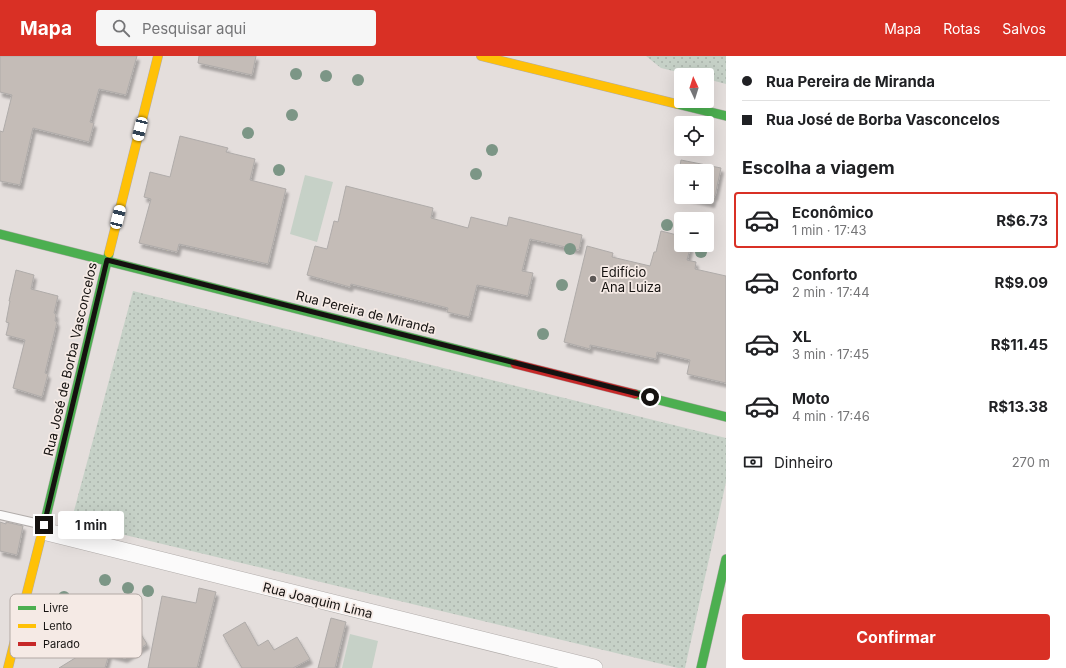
<!DOCTYPE html>
<html lang="pt">
<meta charset="utf-8">
<style>
body{margin:0;font-family:Inter,sans-serif;background:#f6f6f6;color:#202124;height:100vh;display:flex;flex-direction:column;font-size:15px;white-space:nowrap}
*{box-sizing:border-box;margin:0}
p{font-size:13px;color:#757577}
.icon{flex:none;width:22px;height:22px;fill:none;stroke:currentColor;stroke-width:2;stroke-linecap:round;stroke-linejoin:round}
.map{position:relative;flex:1;overflow:hidden}
.drawer{display:flex;flex-direction:column;background:#fff;width:340px}
.drawer>*{flex:none}
.guide{display:grid;align-content:center;height:88px;padding:0 16px;background:#fff}
.needle{width:26px;rotate:356deg}
.tools{position:absolute;left:674px;top:12px;display:grid;gap:8px}
.tools a{display:grid;place-items:center;width:40px;height:40px;border-radius:4px;background:#fff;box-shadow:0 4px 16px #0002;font-size:20px}
.end{position:absolute;width:18px;height:18px;margin:-9px;border:5px solid #151210;background:#fff;box-shadow:0 0 0 2px #fff}
.from{border-radius:50%}
.bubble{position:absolute;height:28px;border-radius:4px;background:#fff;box-shadow:0 4px 16px #0002;font-size:13px;font-weight:700;line-height:28px;text-align:center}
.car{position:absolute;width:12px;height:24px;margin:-12px -6px;border-radius:5px;box-shadow:0 0 3px 1px #0007;background:linear-gradient(#fff 24%,#345 0 40%,#fff 0 76%,#345 0 86%,#fff 0)}
.guide b{display:flex;align-items:center;gap:14px;height:38px;font-size:15px}
.guide b+b{border-top:1px solid #e0e0e0}
.guide i{width:10px;height:10px;background:#202124}
ul{padding:0;list-style:none}
li{display:flex;align-items:center;gap:12px;height:56px;margin:0 8px 6px;padding:0 8px;border:2px solid transparent;border-radius:4px}
li div{flex:1}
li b{display:block;font-size:15px}
li em{font-style:normal;font-weight:700}
li.on{border-color:#d93025}
li>.icon{width:36px;height:36px;stroke-width:1.5}
h2{padding:0 16px;font-size:18px;line-height:48px}
.pay{display:flex;align-items:center;gap:10px;height:44px;padding:0 16px;font-size:15px}
.pay p{margin-inline-start:auto}
.button{display:flex;gap:8px;margin-top:auto;padding:8px 16px}
.button a{flex:1;height:46px;border-radius:4px;background:#d93025;color:#fff;font-size:16px;font-weight:700;line-height:46px;text-align:center}
header{display:flex;align-items:center;gap:24px;box-sizing:border-box;height:56px;padding:0 20px;background:#d93025;color:#fff}
header strong{font-size:19px}
nav{display:flex;gap:22px;margin-inline-start:auto;font-size:14px}
.search{width:280px;height:36px;background:#f6f6f6;display:flex;align-items:center;gap:10px;box-sizing:border-box;padding:0 14px;border-radius:4px;color:#757577;font-size:15px}
main{display:flex;flex:1;min-height:0}
.map>svg:first-child{display:block}
.grass{fill:url(#grass-dots)}
.garden{fill:#c6d1c7}
.building{fill:#c4bcb7;stroke:#afaba9;filter:url(#shadow)}
.lines{fill:none;stroke-linecap:round;stroke-linejoin:round}
.lane-casing{stroke:#b1acaa;stroke-width:10}
.street-casing{stroke:#b1acaa;stroke-width:18}
.fast-casing{stroke:#b1acaa;stroke-width:10}
.slow-casing{stroke:#b1acaa;stroke-width:10}
.jam-casing{stroke:#b1acaa;stroke-width:10}
.lane{stroke:#fbfafa;stroke-width:8}
.street{stroke:#fbfafa;stroke-width:17}
.fast{stroke:#4caf50;stroke-width:9}
.slow{stroke:#ffc107;stroke-width:9}
.jam{stroke:#c62828;stroke-width:9}
.tree{fill:#7c9686}
.route{stroke:#151210;stroke-width:5}
.poi-dot{fill:#5d5957;stroke:#f5eae5;stroke-width:1.5}
.labels{text-anchor:middle;dominant-baseline:central;stroke-width:3.5;stroke-linejoin:round;paint-order:stroke}
.poi-label{font-size:13px;fill:#151210;stroke:#f5eae5;text-anchor:start}
.street-label{font-size:13px;fill:#151210;stroke:#f5eae5}
.key{fill:#f5eae5;stroke:#b2a9a5;stroke-width:1}
.key-label{font-size:11px;fill:#151210}
</style>
<header>
<strong>Mapa</strong>
<div class="search"><svg class="icon" aria-label="search" viewBox="0 0 24 24"><circle cx="10" cy="10" r="6"/><path d="M15 15l6 6"/></svg>Pesquisar aqui</div>
<nav><a>Mapa</a><a>Rotas</a><a>Salvos</a></nav>
</header>
<main>
<div class="map">
<svg width="726" height="612" viewBox="0 0 726 612">
<defs>
<pattern id="grass-dots" width="8" height="8" patternUnits="userSpaceOnUse"><rect width="8" height="8" fill="#c6d1c7"/><path d="M2 2h.1M6 6h.1" fill="none" stroke="#a9b2aa" stroke-width="1.8" stroke-linecap="round"/></pattern>
<filter id="shadow"><feDropShadow dx="2.5" dy="4.5" stdDeviation="1" flood-color="#0004"/></filter>
</defs>
<rect width="100%" height="100%" fill="#e4dedc"/>
<path class="grass" d="M 646,0 L 726,0 L 726,28 L 707,23 L 707,19 L 690,19 L 661,12 Z
M 133,235 L 726,382 L 726,426 L 685,612 L 678,612 L 71,466 Z"/>
<path class="garden" d="M 305,119 L 333,126 L 317,186 L 290,178 Z
M 350,578 L 378,585 L 372,612 L 342,612 Z"/>
<path class="building" d="M 0,0 L 137,0 L 126,39 L 99,33 L 90,66 L 94,67 L 89,86 L 33,72 L 20,129 L 0,125 L 0,75 L 3,76 L 12,39 L 0,36 Z
M 199,0 L 256,0 L 252,19 L 198,7 Z
M 180,80 L 228,92 L 226,96 L 255,103 L 250,124 L 286,133 L 268,208 L 179,188 L 177,196 L 139,187 L 151,143 L 144,141 L 150,116 L 170,121 Z
M 681,104 L 721,112 L 715,140 L 714,140 L 712,147 L 686,141 L 707,141 L 707,115 L 681,115 L 681,122 L 678,122 Z
M 346,130 L 433,152 L 431,162 L 468,172 L 471,161 L 507,170 L 509,161 L 582,179 L 579,194 L 530,183 L 522,215 L 533,217 L 528,240 L 477,229 L 469,261 L 447,256 L 448,252 L 351,228 L 350,231 L 307,219 L 315,190 L 327,193 L 334,165 L 338,166 Z
M 661,175 L 681,180 L 681,189 L 691,189 L 687,204 L 696,206 L 695,213 L 726,220 L 726,327 L 687,318 L 690,304 L 657,296 L 656,303 L 590,289 L 590,293 L 564,286 L 587,190 L 613,197 L 612,201 L 650,210 L 654,196 L 656,196 Z
M 16,214 L 34,219 L 31,233 L 58,240 L 54,257 L 56,258 L 55,265 L 57,266 L 45,317 L 48,318 L 42,341 L 13,332 L 25,284 L 6,279 L 9,267 L 6,266 L 10,245 L 9,245 Z
M 0,466 L 6,468 L 6,466 L 23,470 L 17,499 L 0,495 Z
M 199,532 L 216,536 L 197,612 L 148,612 L 162,540 L 196,547 Z
M 82,554 L 96,576 L 105,570 L 111,581 L 134,567 L 147,588 L 125,602 L 109,598 L 105,612 L 59,612 L 80,599 L 63,571 L 68,568 L 65,564 Z
M 331,562 L 346,566 L 335,612 L 318,612 Z
M 245,566 L 258,590 L 268,584 L 274,594 L 297,581 L 310,603 L 293,612 L 242,612 L 223,579 Z"/>
<g class="lines">
<g class="lane-casing">
<path id="lane" d="M 0,459 L 44,469"/>
</g>
<g class="street-casing">
<path id="street" d="M 43,475 L 594,612"/>
</g>
<g class="fast-casing">
<path id="fast" d="M 677,48 L 726,60
M 0,178 L 515,308
M 635,338 L 726,361
M 43,473 L 109,197
M 701,612 L 726,503"/>
</g>
<g class="slow-casing">
<path id="slow" d="M 481,0 L 677,48
M 109,197 L 158,0
M 8,612 L 43,473"/>
</g>
<g class="jam-casing">
<path id="jam" d="M 515,308 L 635,338"/>
</g>
<use href="#lane" class="lane"/>
<use href="#street" class="street"/>
<use href="#fast" class="fast"/>
<use href="#slow" class="slow"/>
<use href="#jam" class="jam"/>
</g>
<g class="tree">
<circle cx="296" cy="18" r="6"/>
<circle cx="326" cy="20" r="6"/>
<circle cx="358" cy="24" r="6"/>
<circle cx="292" cy="59" r="6"/>
<circle cx="248" cy="77" r="6"/>
<circle cx="492" cy="94" r="6"/>
<circle cx="279" cy="114" r="6"/>
<circle cx="476" cy="118" r="6"/>
<circle cx="667" cy="169" r="6"/>
<circle cx="570" cy="193" r="6"/>
<circle cx="701" cy="196" r="6"/>
<circle cx="562" cy="229" r="6"/>
<circle cx="543" cy="278" r="6"/>
<circle cx="105" cy="524" r="6"/>
<circle cx="128" cy="532" r="6"/>
<circle cx="148" cy="535" r="6"/>
<circle cx="64" cy="541" r="6"/>
</g>
<g class="lines">
<path class="route" d="M 44,469 L 107,204 L 650,341"/>
</g>
<circle class="poi-dot" cx="593" cy="223" r="4"/>
<g class="labels">
<g class="poi-label">
<text x="601" y="216">Edifício<tspan x="601" dy="15">Ana Luiza</tspan></text>
</g>
<g class="street-label">
<text transform="translate(366 256) rotate(14)">Rua Pereira de Miranda</text>
<text transform="translate(70 303) rotate(-77)">Rua José de Borba Vasconcelos</text>
<text transform="translate(318 544) rotate(14)">Rua Joaquim Lima</text>
</g>
</g>
<rect x="10" y="538" width="132" height="64" rx="6" class="key"/>
<rect x="18" y="550" width="18" height="4" fill="#4caf50"/>
<rect x="18" y="568" width="18" height="4" fill="#ffc107"/>
<rect x="18" y="586" width="18" height="4" fill="#c62828"/>
<g class="key-label">
<text x="43" y="556">Livre</text>
<text x="43" y="574">Lento</text>
<text x="43" y="592">Parado</text>
</g>
</svg>
<div class="tools">
<a><svg class="needle" viewBox="-14 -14 28 28"><path d="M0-13l5 13h-10z" fill="#e53935"/><path d="M0 13l5-13h-10z" fill="#757577"/></svg></a>
<a><svg class="icon" aria-label="locate" viewBox="0 0 24 24"><circle cx="12" cy="12" r="6"/><path d="M12 2v4M12 18v4M2 12h4M18 12h4"/></svg></a>
<a>+</a>
<a>−</a>
</div>
<i class="end from" style="left:650px;top:341px"></i>
<i class="end" style="left:44px;top:469px"></i>
<div class="bubble" style="left:58px;top:455px;width:66px">1 min</div>
<i class="car" style="left:140px;top:73px;rotate:194deg"></i>
<i class="car" style="left:118px;top:161px;rotate:14deg"></i>
</div>
<section class="drawer">
<div class="guide">
<b><i class="from"></i>Rua Pereira de Miranda</b>
<b><i></i>Rua José de Borba Vasconcelos</b>
</div>
<h2>Escolha a viagem</h2>
<ul>
<li class="on"><svg class="icon" aria-label="car" viewBox="0 0 24 24"><path d="M5 17H2v-5l4-1 3-4h7l3 4 3 1v5h-3M9 17h6M6 11h13"/><circle cx="7" cy="17" r="2"/><circle cx="17" cy="17" r="2"/></svg><div><b>Econômico</b><p>1 min · 17:43</p></div><em>R$6.73</em></li>
<li><svg class="icon" aria-label="car" viewBox="0 0 24 24"><path d="M5 17H2v-5l4-1 3-4h7l3 4 3 1v5h-3M9 17h6M6 11h13"/><circle cx="7" cy="17" r="2"/><circle cx="17" cy="17" r="2"/></svg><div><b>Conforto</b><p>2 min · 17:44</p></div><em>R$9.09</em></li>
<li><svg class="icon" aria-label="car" viewBox="0 0 24 24"><path d="M5 17H2v-5l4-1 3-4h7l3 4 3 1v5h-3M9 17h6M6 11h13"/><circle cx="7" cy="17" r="2"/><circle cx="17" cy="17" r="2"/></svg><div><b>XL</b><p>3 min · 17:45</p></div><em>R$11.45</em></li>
<li><svg class="icon" aria-label="car" viewBox="0 0 24 24"><path d="M5 17H2v-5l4-1 3-4h7l3 4 3 1v5h-3M9 17h6M6 11h13"/><circle cx="7" cy="17" r="2"/><circle cx="17" cy="17" r="2"/></svg><div><b>Moto</b><p>4 min · 17:46</p></div><em>R$13.38</em></li>
</ul>
<div class="pay"><svg class="icon" aria-label="cash" viewBox="0 0 24 24"><path d="M3 7h18v10H3z"/><circle cx="12" cy="12" r="2"/></svg>Dinheiro<p>270 m</p></div>
<div class="button"><a>Confirmar</a></div>
</section>
</main>
